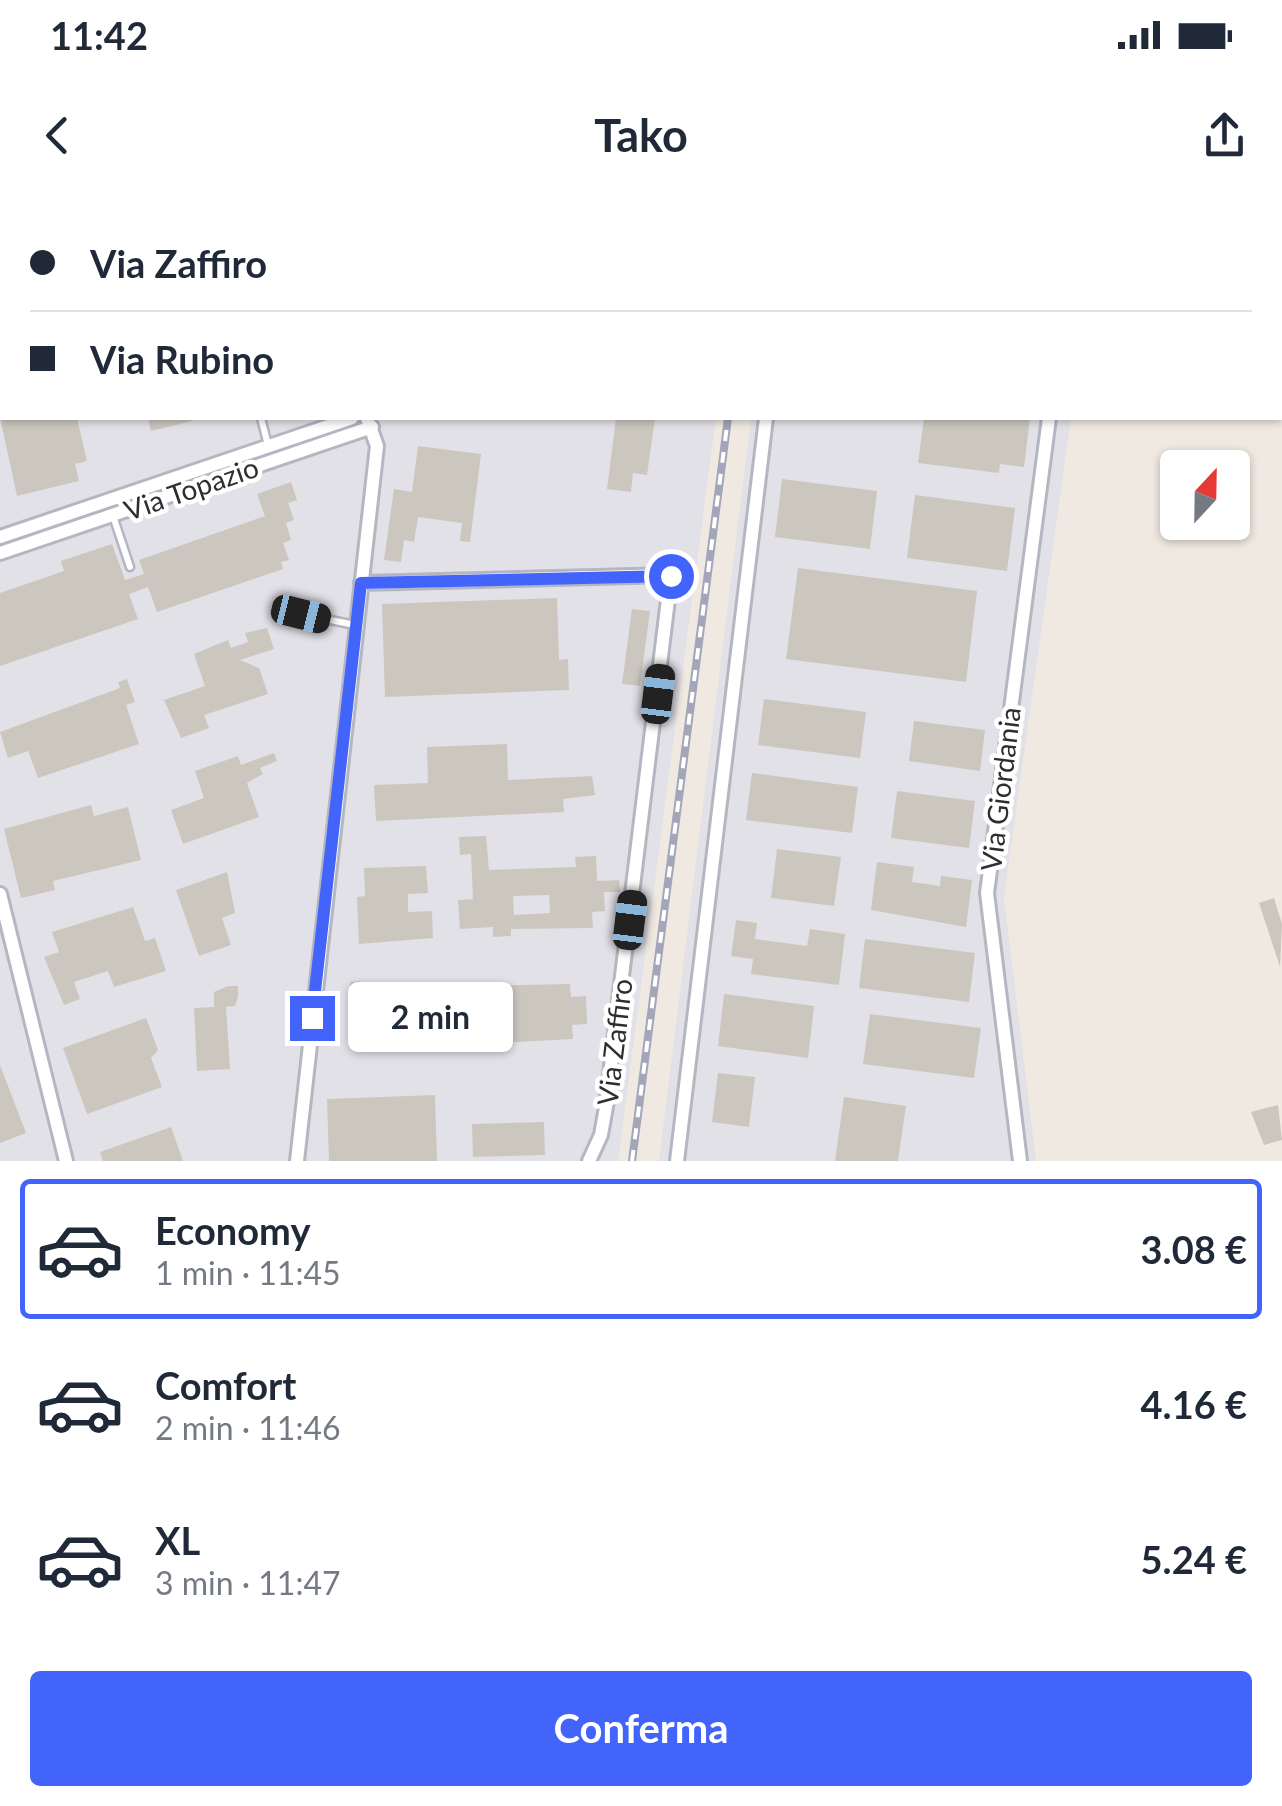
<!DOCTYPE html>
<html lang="it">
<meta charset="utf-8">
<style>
body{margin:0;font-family:Lato,sans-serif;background:#f6f6f7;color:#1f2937;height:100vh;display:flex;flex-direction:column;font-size:38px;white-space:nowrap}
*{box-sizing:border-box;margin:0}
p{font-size:32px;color:#747a83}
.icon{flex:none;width:55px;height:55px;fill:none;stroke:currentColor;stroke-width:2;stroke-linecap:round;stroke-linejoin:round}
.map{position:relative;height:961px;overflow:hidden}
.side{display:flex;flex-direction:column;background:#fff;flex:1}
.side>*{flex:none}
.top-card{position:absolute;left:0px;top:0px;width:1282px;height:220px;box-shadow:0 2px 8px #0004;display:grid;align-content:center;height:220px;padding:0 30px;background:#fff}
.needle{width:65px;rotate:22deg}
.controls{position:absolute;left:1160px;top:250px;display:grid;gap:20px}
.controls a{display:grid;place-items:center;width:90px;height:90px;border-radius:10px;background:#fff;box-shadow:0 2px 8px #0004;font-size:50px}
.end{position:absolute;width:45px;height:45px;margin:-22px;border:12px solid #4264fb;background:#fff;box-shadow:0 0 0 5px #fff}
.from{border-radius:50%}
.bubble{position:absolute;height:70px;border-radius:10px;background:#fff;box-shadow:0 2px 8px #0004;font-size:32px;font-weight:700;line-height:70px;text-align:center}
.car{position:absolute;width:30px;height:60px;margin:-30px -15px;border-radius:12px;box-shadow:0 0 8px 2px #0007;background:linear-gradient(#222 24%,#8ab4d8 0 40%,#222 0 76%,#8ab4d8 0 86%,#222 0)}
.top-card b{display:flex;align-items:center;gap:35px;height:95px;font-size:38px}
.top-card b+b{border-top:2px solid #e0e1e3}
.top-card i{width:25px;height:25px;background:#1f2937}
ul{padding:18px 0 0;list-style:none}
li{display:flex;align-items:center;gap:30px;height:140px;margin:0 20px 15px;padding:0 10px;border:5px solid transparent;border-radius:10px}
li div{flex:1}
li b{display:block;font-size:38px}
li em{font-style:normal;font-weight:700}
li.active{border-color:#4264fb}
li>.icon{width:90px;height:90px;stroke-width:1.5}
.cta{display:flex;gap:20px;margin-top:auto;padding:20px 30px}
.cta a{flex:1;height:115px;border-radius:10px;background:#4264fb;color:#fff;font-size:40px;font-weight:700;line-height:115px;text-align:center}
.status{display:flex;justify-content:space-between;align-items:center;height:70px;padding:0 50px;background:#fff;direction:ltr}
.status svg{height:28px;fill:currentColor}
header{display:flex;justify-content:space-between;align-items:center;height:130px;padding:0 30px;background:#fff;font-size:45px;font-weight:700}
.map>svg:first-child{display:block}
.industrial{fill:#e3e1e8}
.building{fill:#cbc7bf;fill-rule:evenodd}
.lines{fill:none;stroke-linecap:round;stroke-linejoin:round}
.lane-casing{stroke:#b4b7c1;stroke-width:11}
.street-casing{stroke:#b4b7c1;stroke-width:18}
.lane{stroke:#fff;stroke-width:6}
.street{stroke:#fff;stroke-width:12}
.rail-casing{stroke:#a3a6b8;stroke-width:8}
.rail{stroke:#fff;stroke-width:4;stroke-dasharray:11;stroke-linecap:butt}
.route{stroke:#4264fb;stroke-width:12}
.labels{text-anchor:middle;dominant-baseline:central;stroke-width:9;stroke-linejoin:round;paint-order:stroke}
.street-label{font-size:28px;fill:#2e2e2e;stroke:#fff}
</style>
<div class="status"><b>11:42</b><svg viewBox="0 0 49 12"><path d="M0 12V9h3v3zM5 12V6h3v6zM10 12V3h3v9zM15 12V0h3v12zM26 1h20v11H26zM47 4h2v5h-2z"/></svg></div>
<header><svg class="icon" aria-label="back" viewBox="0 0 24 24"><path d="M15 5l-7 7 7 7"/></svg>Tako<svg class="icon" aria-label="share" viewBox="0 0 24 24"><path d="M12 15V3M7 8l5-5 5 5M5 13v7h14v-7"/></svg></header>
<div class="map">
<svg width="1282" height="961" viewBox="0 0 1282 961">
<rect width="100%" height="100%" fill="#efe9e1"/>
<path class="industrial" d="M 0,0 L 375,2 L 2,2 L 2,218 L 716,218 L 618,961 L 0,961 Z
M 390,0 L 745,0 L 390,2 Z
M 778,0 L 1203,0 L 777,2 Z
M 751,218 L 1071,218 L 1004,697 L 1036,961 L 659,961 Z"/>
<path class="building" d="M 0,218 L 77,218 L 87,261 L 75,264 L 79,281 L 17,296 Z
M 148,218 L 191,218 L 192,221 L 151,231 Z
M 616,218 L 655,218 L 647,275 L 633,273 L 631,292 L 607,289 Z
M 924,218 L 1030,218 L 1024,267 L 1000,264 L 999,273 L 918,263 Z
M 418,246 L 481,254 L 470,342 L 460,341 L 462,323 L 418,317 L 414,342 L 404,340 L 401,362 L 384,360 L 394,289 L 412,292 Z
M 782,279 L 877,291 L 870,349 L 775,337 Z
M 291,282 L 297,300 L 288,303 L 294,320 L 286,323 L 291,340 L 283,343 L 289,360 L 281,362 L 283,369 L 157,412 L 148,387 L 129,394 L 138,419 L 0,466 L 0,393 L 64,371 L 61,361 L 112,344 L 125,380 L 144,374 L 139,360 L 265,316 L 257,294 Z
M 915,295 L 1015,308 L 1007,371 L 907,358 Z
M 798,368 L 977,391 L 966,482 L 786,459 Z
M 557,398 L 559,460 L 568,459 L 569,490 L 385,497 L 382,404 Z
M 632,409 L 650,411 L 640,486 L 622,484 Z
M 267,428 L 274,449 L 240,460 L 259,468 L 268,494 L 204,515 L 209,528 L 181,538 L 164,500 L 205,486 L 194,454 L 228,440 L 231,448 L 248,442 L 245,433 Z
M 127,479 L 135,502 L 126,505 L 139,544 L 38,578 L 28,551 L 8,558 L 0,532 L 120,488 L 118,482 Z
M 764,499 L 866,512 L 860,558 L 758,545 Z
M 914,521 L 985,530 L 980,571 L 909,561 Z
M 507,544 L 508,580 L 592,576 L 595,595 L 563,599 L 564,612 L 376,621 L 374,585 L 428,583 L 427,547 Z
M 274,553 L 277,561 L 260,568 L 263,574 L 247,583 L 259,617 L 183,644 L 171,610 L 204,598 L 195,571 L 238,556 L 241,565 Z
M 752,573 L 858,587 L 852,633 L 746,620 Z
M 897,591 L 975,601 L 969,648 L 891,638 Z
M 91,605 L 94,616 L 128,607 L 141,660 L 53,681 L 55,690 L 21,698 L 4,629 Z
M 486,636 L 489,670 L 576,667 L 575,657 L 596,656 L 597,681 L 619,680 L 620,692 L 604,692 L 605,711 L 592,712 L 593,728 L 511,729 L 511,736 L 493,737 L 493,727 L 460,729 L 458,700 L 473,699 L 471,654 L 460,655 L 459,637 ZM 549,695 L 550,713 L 514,715 L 513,696 Z
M 777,649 L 841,657 L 834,706 L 771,698 Z
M 877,662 L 914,667 L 912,682 L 940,686 L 941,676 L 972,680 L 966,727 L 871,710 Z
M 426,666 L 428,693 L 408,694 L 408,712 L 432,711 L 433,738 L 359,744 L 357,697 L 365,696 L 364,668 Z
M 227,672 L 235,713 L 222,718 L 231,745 L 199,756 L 176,690 Z
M 1274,698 L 1282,724 L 1280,767 L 1259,703 Z
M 133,707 L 145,741 L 155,738 L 166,771 L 114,787 L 108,771 L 74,782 L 80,799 L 64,805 L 44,757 L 59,752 L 52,732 Z
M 736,720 L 757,723 L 755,739 L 807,746 L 810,729 L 845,734 L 839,785 L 751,774 L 753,759 L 731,756 Z
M 865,739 L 975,753 L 969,802 L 859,788 Z
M 360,781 L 369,788 L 570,784 L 571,797 L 586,796 L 587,824 L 572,825 L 573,839 L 370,850 L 369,828 L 513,822 L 512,804 L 351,810 L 350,782 Z
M 228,786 L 238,786 L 238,797 L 235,806 L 226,807 L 230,869 L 197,871 L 194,808 L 214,807 L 214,792 Z
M 724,794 L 814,806 L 808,858 L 718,846 Z
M 870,814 L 981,828 L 974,878 L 863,864 Z
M 146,818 L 158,850 L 151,858 L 162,887 L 87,914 L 63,848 Z
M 0,865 L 26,933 L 0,943 Z
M 718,873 L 755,877 L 749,927 L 712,922 Z
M 435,895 L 437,961 L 329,961 L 327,899 Z
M 844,897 L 906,906 L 898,961 L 835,961 Z
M 1278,905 L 1282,940 L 1264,945 L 1251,912 Z
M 544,922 L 545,955 L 473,957 L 472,924 Z
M 171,927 L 183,961 L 103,961 L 100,952 Z"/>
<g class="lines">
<g class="lane-casing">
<path id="lane" d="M 191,0 L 191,2
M 299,0 L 300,2
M 502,2 L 502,0
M 261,218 L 268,245
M 113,316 L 130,367
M 301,414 L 355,425"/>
</g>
<g class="street-casing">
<path id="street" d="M 792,2 L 793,0
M 1077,2 L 1077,0
M 0,337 L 352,218
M 0,353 L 372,227
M 361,383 L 671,375 L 606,907 L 601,935 L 589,961
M 0,694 L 66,961
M 297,961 L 377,246 L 367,218
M 677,961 L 766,218
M 1020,961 L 987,693 L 1049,218"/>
</g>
<use href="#lane" class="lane"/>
<use href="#street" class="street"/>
<g class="rail-casing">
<path id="rail" d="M 762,2 L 762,0
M 632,961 L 728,218"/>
</g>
<use href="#rail" class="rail"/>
</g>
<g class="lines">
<path class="route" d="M 312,818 L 361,383 L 671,376"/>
</g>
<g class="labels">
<g class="street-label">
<text transform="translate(191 288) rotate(-19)">Via Topazio</text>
<text transform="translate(1000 589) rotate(-83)">Via Giordania</text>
<text transform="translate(614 842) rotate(-83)">Via Zaffiro</text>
</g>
</g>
</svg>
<div class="controls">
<a><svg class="needle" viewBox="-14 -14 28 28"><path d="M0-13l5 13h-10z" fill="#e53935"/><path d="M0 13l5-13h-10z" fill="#747a83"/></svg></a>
</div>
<i class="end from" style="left:671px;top:376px"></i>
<i class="end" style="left:312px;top:818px"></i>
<div class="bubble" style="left:348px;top:782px;width:165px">2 min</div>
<i class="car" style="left:301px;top:414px;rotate:104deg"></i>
<i class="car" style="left:658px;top:494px;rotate:7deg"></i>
<i class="car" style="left:630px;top:720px;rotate:7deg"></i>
<div class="top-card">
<b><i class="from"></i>Via Zaffiro</b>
<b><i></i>Via Rubino</b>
</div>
</div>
<section class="side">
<ul>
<li class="active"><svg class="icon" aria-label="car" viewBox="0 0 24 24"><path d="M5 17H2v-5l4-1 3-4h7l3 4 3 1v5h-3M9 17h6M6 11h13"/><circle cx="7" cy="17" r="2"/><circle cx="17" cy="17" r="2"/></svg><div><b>Economy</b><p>1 min · 11:45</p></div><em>3.08 €</em></li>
<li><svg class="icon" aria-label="car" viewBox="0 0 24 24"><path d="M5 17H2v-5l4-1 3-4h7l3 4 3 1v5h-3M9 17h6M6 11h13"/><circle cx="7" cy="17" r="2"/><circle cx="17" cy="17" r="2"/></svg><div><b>Comfort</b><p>2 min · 11:46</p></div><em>4.16 €</em></li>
<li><svg class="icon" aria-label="car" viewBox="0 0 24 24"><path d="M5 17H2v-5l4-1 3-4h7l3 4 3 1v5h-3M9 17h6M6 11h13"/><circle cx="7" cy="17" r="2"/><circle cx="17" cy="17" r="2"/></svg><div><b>XL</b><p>3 min · 11:47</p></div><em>5.24 €</em></li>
</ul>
<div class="cta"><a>Conferma</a></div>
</section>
